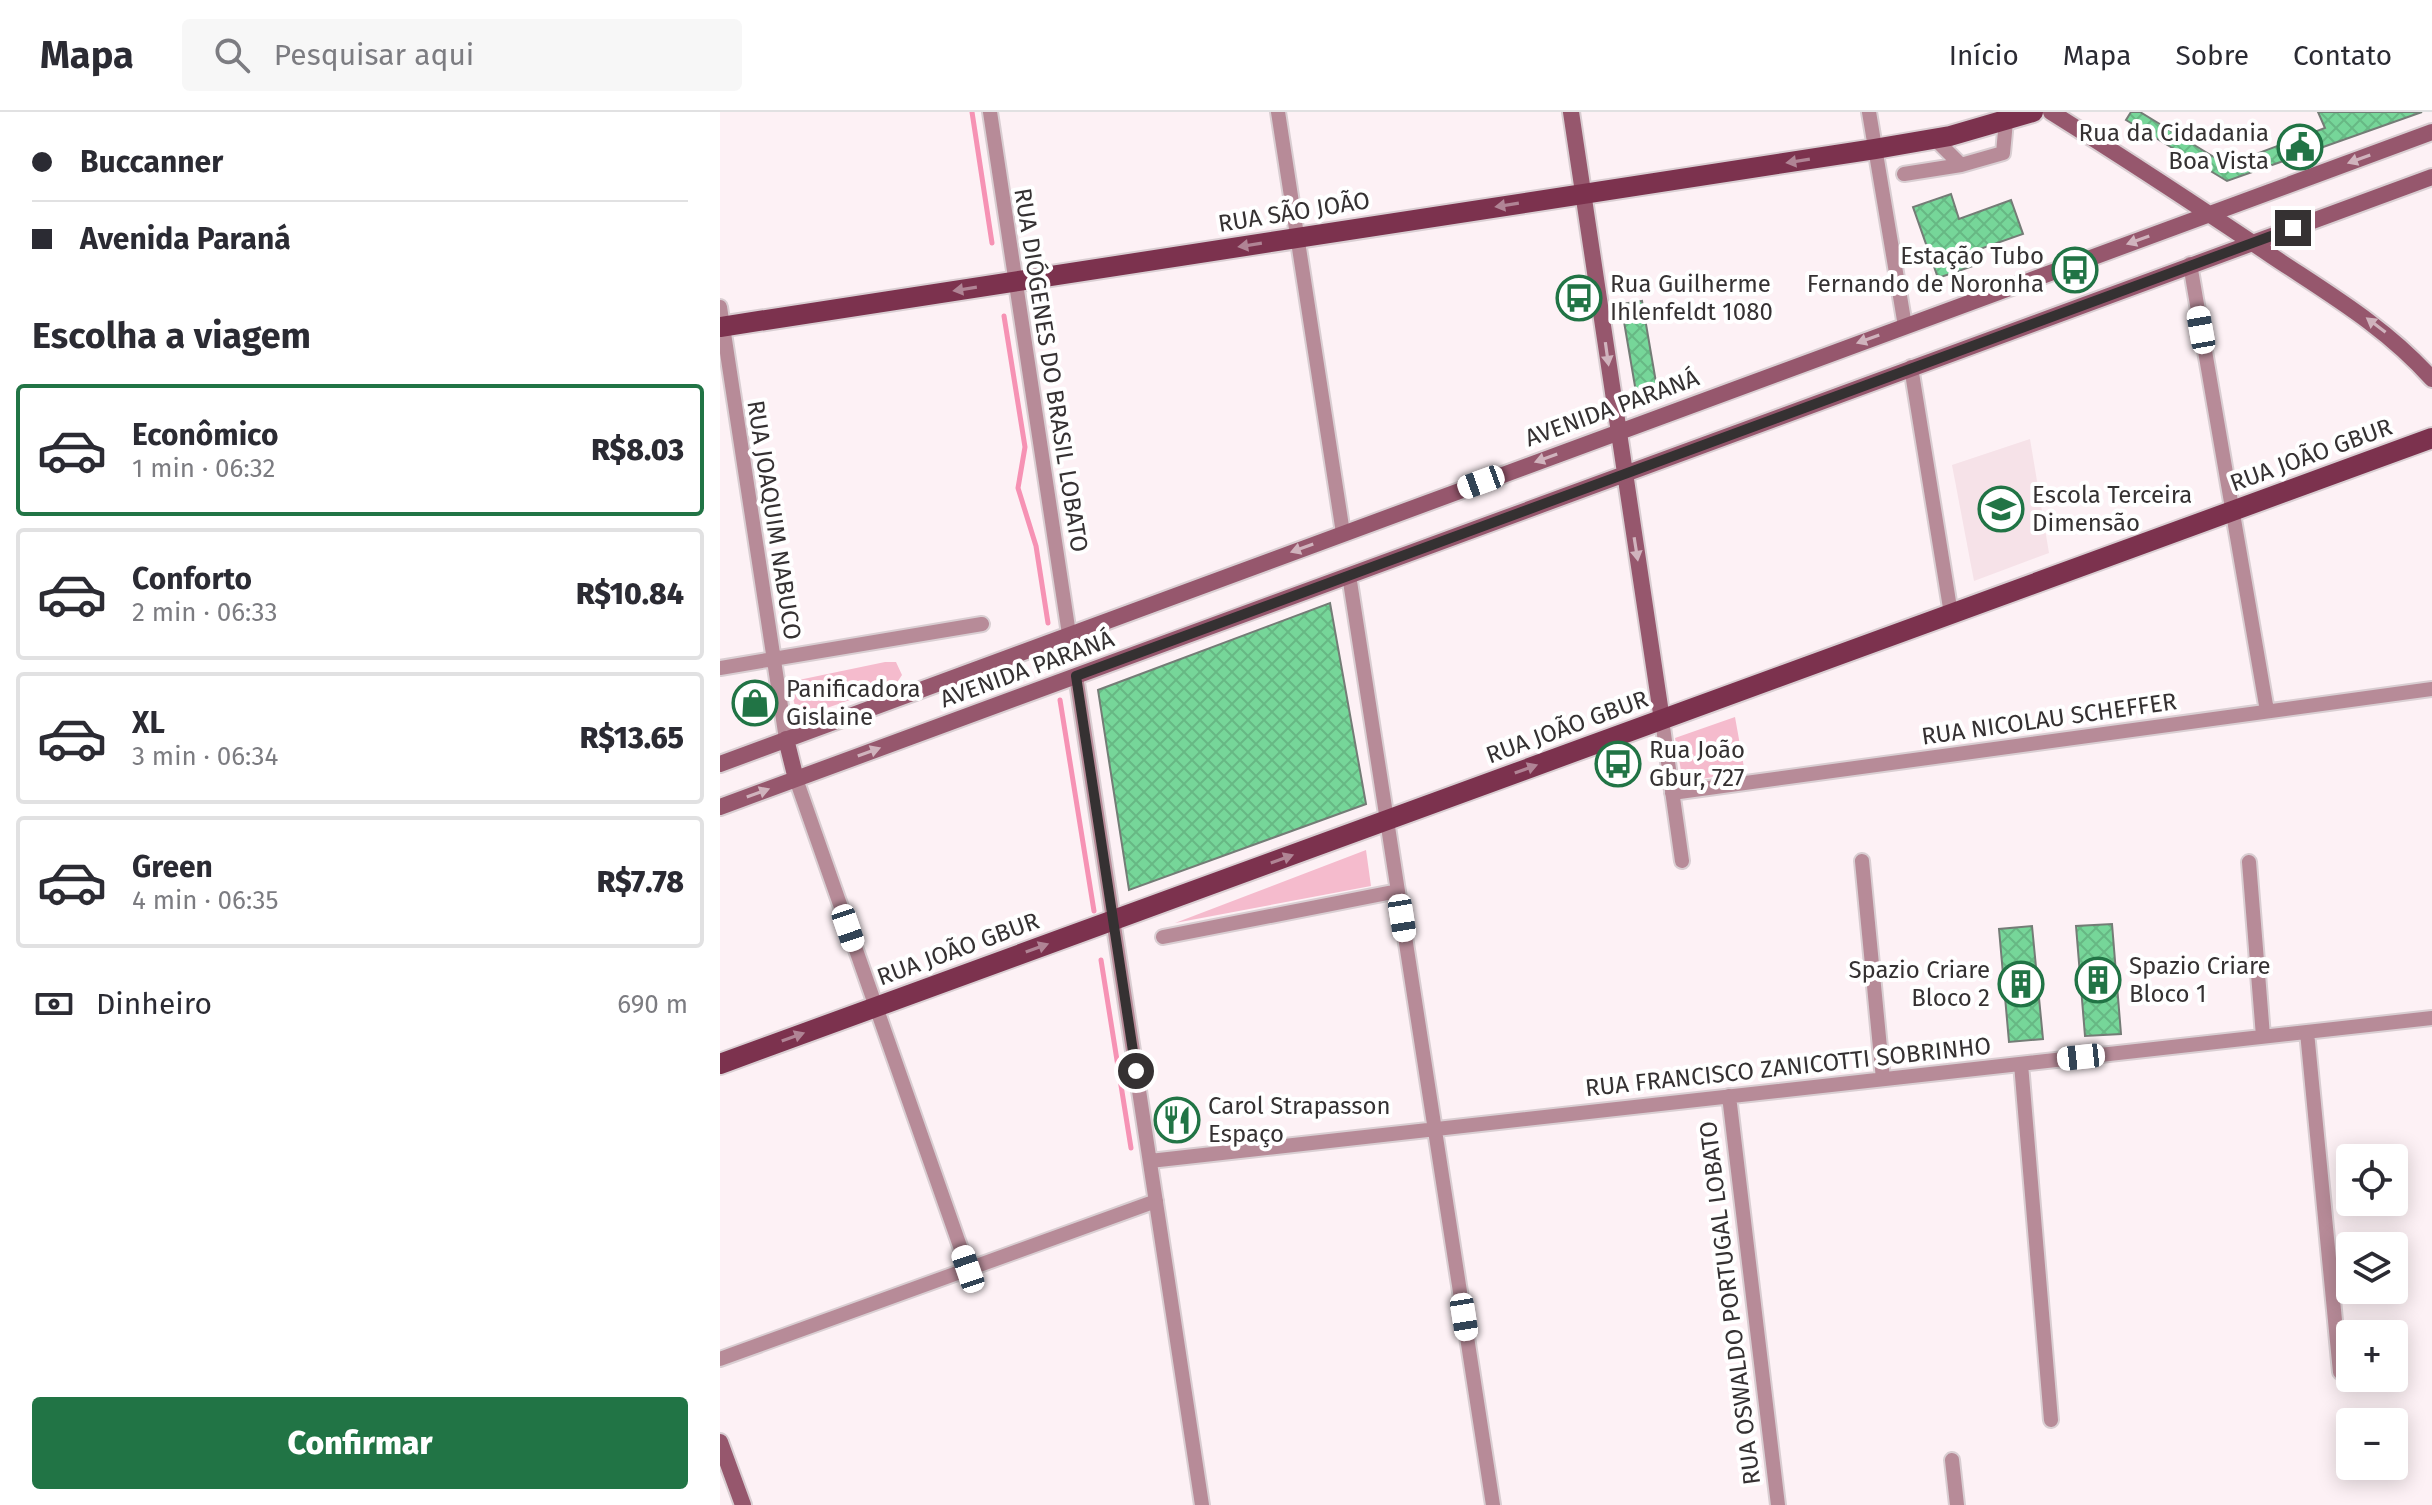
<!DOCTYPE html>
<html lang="pt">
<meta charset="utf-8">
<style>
body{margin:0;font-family:"Fira Sans",sans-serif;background:#f7f7f7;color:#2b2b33;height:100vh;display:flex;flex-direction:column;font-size:30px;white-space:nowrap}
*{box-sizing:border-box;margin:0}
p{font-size:26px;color:#7c7c81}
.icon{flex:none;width:44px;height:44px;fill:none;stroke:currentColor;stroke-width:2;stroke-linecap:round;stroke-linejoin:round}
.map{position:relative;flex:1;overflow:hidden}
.drawer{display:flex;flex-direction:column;background:#fff;width:720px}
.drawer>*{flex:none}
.hud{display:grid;align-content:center;height:176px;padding:0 32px;background:#fff}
.controls{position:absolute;left:1616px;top:1032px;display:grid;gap:16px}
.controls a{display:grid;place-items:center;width:72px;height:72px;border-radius:8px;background:#fff;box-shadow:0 4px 20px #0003;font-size:40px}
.end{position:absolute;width:36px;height:36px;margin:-18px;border:10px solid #353132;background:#fff;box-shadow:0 0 0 4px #fff}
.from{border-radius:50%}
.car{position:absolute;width:24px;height:48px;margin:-24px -12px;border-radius:10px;box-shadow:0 0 6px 2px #0007;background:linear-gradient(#fff 24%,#345 0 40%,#fff 0 76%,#345 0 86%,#fff 0)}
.hud b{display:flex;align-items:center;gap:28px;height:76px;font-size:30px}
.hud b+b{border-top:2px solid #e1e1e2}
.hud i{width:20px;height:20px;background:#2b2b33}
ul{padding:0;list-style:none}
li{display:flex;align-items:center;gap:24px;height:132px;margin:0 16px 12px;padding:0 16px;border:4px solid #e1e1e2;border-radius:8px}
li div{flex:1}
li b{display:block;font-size:30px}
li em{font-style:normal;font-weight:800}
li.selected{border-color:#217445}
li>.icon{width:72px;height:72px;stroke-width:1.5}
h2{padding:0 32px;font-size:36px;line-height:96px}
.pay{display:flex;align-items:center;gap:20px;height:88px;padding:0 32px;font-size:30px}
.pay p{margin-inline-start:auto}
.button{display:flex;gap:16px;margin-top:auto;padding:16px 32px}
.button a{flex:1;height:92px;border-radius:8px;background:#217445;color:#fff;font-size:32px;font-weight:800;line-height:92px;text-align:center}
header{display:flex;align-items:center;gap:48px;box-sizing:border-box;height:112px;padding:0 40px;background:#fff;border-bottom:2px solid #e1e1e2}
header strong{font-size:38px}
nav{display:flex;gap:44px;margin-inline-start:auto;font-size:28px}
.search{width:560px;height:72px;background:#f7f7f7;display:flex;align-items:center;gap:20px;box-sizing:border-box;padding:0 28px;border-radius:8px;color:#7c7c81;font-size:30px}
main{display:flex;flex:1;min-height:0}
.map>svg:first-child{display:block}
.built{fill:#f6e2e8}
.green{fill:#f5bbcd}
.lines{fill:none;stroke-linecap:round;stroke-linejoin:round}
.stream{stroke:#f692b4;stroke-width:5}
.building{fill:url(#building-cross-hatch);stroke:#747c76;stroke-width:2}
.street-casing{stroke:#d9ced2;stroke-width:18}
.secondary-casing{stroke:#d9ced2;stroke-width:20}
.primary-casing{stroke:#d9ced2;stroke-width:24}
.street{stroke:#b78b98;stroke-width:14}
.secondary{stroke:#96576d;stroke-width:16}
.primary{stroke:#7c324e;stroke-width:20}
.oneway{fill:#d0b3bd}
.oneway2{fill:#b08495}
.route{stroke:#353132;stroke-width:10}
.labels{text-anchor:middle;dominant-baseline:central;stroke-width:8;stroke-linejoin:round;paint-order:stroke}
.poi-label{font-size:24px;fill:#353132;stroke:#fff;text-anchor:start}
.street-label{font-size:24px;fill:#353132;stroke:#fff}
</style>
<header>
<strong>Mapa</strong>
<div class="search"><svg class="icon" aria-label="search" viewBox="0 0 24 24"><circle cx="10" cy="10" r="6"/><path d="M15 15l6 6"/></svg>Pesquisar aqui</div>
<nav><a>Início</a><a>Mapa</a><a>Sobre</a><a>Contato</a></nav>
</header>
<main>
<section class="drawer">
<div class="hud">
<b><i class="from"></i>Buccanner</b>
<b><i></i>Avenida Paraná</b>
</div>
<h2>Escolha a viagem</h2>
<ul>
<li class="selected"><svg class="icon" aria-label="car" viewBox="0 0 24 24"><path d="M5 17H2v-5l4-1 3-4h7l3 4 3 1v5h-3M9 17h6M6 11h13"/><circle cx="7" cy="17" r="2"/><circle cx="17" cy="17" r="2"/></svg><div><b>Econômico</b><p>1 min · 06:32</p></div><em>R$8.03</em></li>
<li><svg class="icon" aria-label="car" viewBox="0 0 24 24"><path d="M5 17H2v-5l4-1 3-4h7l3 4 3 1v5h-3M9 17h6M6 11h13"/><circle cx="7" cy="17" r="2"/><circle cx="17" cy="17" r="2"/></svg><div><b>Conforto</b><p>2 min · 06:33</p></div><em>R$10.84</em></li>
<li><svg class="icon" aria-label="car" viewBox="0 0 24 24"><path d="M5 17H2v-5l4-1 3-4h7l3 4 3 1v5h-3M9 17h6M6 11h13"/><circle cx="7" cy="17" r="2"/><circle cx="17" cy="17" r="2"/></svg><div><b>XL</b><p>3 min · 06:34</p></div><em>R$13.65</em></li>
<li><svg class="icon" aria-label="car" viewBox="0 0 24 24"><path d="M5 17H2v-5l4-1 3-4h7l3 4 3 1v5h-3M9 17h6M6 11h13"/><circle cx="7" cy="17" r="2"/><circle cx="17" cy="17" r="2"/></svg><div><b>Green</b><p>4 min · 06:35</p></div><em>R$7.78</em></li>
</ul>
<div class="pay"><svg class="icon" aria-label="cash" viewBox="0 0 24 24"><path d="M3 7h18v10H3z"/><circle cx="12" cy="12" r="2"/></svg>Dinheiro<p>690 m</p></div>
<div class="button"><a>Confirmar</a></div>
</section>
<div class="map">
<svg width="1712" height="1393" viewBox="0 0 1712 1393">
<defs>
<pattern id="building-cross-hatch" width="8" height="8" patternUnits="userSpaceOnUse" patternTransform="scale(2)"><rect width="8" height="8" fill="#76d699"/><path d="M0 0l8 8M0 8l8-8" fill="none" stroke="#67b884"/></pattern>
</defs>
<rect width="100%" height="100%" fill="#fdf1f5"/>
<path class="built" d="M 1310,327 L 1329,441 L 1254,469 L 1232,353 Z"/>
<path class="green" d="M 165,550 L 176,550 L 182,563 L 176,572 L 78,606 L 69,570 Z
M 1015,605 L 1025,661 L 963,669 L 955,626 Z
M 646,738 L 651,774 L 455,811 Z"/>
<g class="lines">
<path class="stream" d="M 252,0 L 272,131
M 284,204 L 305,335 L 298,376 L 316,434 L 328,511
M 340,588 L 374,799
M 381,848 L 411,1036"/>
</g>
<path class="building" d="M 1411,0 L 1420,0 L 1507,53 L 1605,16 L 1598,0 L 1702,0 L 1507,69 L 1406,8 Z
M 1231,82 L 1239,107 L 1291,88 L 1303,122 L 1254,139 L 1259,152 L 1218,166 L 1193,95 Z
M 922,189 L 938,282 L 917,286 L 901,192 Z
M 610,491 L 646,692 L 409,778 L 378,578 Z
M 1392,812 L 1401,922 L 1365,924 L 1356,814 Z
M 1312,814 L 1323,927 L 1289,930 L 1279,817 Z"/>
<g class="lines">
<g class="street-casing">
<path id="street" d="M 270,0 L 349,522
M 558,0 L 623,421
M 1149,0 L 1185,214
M 1215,27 L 1241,53
M 1184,62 L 1241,53 L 1283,41 L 1286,9
M 1470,152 L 1547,599
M 0,195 L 66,627
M 1191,255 L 1231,502
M 629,463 L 773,1393
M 0,556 L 262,512
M 356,564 L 482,1393
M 942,608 L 962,749
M 76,667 L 248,1157
M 952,681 L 1712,577
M 1142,749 L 1163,967
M 1529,750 L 1543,924
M 443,825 L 678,779
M 1587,920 L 1620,1260
M 1301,952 L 1331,1308
M 1009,984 L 1058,1393
M 430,1049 L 1712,906
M 0,1247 L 436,1089
M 1232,1348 L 1237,1393"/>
</g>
<g class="secondary-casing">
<path id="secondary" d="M 851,0 L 942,608
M 1331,0 C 1406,47 1479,95 1552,144 C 1609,182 1666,215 1712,267
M 66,627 L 76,667
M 0,652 L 1712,20
M 0,695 L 1712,65
M 0,1330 L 23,1393"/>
</g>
<g class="primary-casing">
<path id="primary" d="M 0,215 L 1155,37 L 1230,24 L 1313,0
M 0,952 L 1712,326"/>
</g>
<use href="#street" class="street"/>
<use href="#secondary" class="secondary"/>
<use href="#primary" class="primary"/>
</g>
<defs><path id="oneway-solid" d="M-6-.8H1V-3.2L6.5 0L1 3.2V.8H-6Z" transform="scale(2)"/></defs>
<g class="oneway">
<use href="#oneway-solid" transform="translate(1639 47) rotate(160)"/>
<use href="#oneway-solid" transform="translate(1418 128) rotate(160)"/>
<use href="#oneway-solid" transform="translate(1656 213) rotate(-143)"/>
<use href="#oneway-solid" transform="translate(1148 227) rotate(160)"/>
<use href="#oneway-solid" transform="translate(887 242) rotate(82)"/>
<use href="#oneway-solid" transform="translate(826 346) rotate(160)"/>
<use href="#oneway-solid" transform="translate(582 436) rotate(160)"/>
<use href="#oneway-solid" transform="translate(916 437) rotate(81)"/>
<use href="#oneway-solid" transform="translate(149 640) rotate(-20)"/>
<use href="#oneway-solid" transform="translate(38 681) rotate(-20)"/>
</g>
<g class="oneway2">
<use href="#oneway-solid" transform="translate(1078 49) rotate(171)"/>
<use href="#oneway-solid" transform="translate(787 93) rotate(171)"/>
<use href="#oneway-solid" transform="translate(530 133) rotate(171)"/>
<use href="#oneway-solid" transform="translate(245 177) rotate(171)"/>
<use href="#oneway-solid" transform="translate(806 657) rotate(-20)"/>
<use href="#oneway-solid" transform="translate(562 747) rotate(-20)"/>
<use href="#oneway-solid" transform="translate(317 836) rotate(-20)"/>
<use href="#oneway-solid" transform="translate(73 925) rotate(-20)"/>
</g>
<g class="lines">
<path class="route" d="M 416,959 L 356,564 L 1573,116"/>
</g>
<defs>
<g id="civic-ring" transform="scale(2.3)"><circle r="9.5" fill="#fff" stroke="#217445" stroke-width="1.5"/><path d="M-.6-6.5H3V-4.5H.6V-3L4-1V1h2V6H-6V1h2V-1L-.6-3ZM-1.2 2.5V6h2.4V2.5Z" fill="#217445"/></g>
<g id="bus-ring" transform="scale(2.3)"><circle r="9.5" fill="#fff" stroke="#217445" stroke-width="1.5"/><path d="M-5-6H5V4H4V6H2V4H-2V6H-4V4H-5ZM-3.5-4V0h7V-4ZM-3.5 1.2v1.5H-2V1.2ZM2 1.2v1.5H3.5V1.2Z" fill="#217445"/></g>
<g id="school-ring" transform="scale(2.3)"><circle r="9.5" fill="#fff" stroke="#217445" stroke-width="1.5"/><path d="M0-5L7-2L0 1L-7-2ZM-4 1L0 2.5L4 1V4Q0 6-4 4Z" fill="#217445"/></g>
<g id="shop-ring" transform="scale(2.3)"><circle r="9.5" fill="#fff" stroke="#217445" stroke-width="1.5"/><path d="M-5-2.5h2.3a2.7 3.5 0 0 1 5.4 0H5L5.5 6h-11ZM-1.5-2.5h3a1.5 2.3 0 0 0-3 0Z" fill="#217445"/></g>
<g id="building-ring" transform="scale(2.3)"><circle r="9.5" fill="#fff" stroke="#217445" stroke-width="1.5"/><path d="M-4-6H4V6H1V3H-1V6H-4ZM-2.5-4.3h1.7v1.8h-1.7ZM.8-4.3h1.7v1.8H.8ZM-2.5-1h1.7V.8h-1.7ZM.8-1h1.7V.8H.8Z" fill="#217445"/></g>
<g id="restaurant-ring" transform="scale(2.3)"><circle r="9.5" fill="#fff" stroke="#217445" stroke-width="1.5"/><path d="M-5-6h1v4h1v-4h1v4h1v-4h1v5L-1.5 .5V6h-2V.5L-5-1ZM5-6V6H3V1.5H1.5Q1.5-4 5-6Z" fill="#217445"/></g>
</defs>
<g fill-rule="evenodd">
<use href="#civic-ring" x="1580" y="35"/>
<use href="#bus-ring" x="1355" y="158"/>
<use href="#bus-ring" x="859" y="186"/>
<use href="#school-ring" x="1281" y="397"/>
<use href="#shop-ring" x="35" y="591"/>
<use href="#bus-ring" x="898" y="652"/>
<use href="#building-ring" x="1378" y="868"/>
<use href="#building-ring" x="1301" y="872"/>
<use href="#restaurant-ring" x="457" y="1008"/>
</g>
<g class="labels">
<g class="poi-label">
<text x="1549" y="21" text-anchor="end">Rua da Cidadania<tspan x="1549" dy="28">Boa Vista</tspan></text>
<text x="1324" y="144" text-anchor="end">Estação Tubo<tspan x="1324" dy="28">Fernando de Noronha</tspan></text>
<text x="890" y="172">Rua Guilherme<tspan x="890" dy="28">Ihlenfeldt 1080</tspan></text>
<text x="1312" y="383">Escola Terceira<tspan x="1312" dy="28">Dimensão</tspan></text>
<text x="66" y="577">Panificadora<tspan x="66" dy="28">Gislaine</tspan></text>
<text x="929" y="638">Rua João<tspan x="929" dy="28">Gbur, 727</tspan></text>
<text x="1409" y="854">Spazio Criare<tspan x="1409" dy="28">Bloco 1</tspan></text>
<text x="1270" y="858" text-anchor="end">Spazio Criare<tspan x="1270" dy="28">Bloco 2</tspan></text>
<text x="488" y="994">Carol Strapasson<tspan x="488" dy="28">Espaço</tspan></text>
</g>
<g class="street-label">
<text transform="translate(574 100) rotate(-9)">RUA SÃO JOÃO</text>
<text transform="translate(331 258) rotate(81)">RUA DIÓGENES DO BRASIL LOBATO</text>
<text transform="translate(892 296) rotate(-20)">AVENIDA PARANÁ</text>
<text transform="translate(1591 343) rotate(-20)">RUA JOÃO GBUR</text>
<text transform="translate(54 408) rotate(81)">RUA JOAQUIM NABUCO</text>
<text transform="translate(307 557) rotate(-20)">AVENIDA PARANÁ</text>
<text transform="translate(1329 607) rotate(-8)">RUA NICOLAU SCHEFFER</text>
<text transform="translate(847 615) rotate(-20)">RUA JOÃO GBUR</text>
<text transform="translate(238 837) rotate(-20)">RUA JOÃO GBUR</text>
<text transform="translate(1068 955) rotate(-6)">RUA FRANCISCO ZANICOTTI SOBRINHO</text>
<text transform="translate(1010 1191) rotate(-97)">RUA OSWALDO PORTUGAL LOBATO</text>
</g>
</g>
</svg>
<div class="controls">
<a><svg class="icon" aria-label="locate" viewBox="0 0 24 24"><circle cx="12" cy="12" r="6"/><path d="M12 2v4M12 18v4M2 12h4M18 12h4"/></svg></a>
<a><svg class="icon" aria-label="layers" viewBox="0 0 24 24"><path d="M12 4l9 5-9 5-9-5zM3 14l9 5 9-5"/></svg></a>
<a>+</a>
<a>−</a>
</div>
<i class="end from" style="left:416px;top:959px"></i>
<i class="end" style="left:1573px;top:116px"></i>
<i class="car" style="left:1481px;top:218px;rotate:350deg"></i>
<i class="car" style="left:761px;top:370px;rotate:250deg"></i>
<i class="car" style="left:682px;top:806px;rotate:171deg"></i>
<i class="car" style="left:128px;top:816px;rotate:161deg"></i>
<i class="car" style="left:1361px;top:945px;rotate:264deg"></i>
<i class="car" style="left:248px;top:1157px;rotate:341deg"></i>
<i class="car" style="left:744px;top:1205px;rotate:171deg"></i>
</div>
</main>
